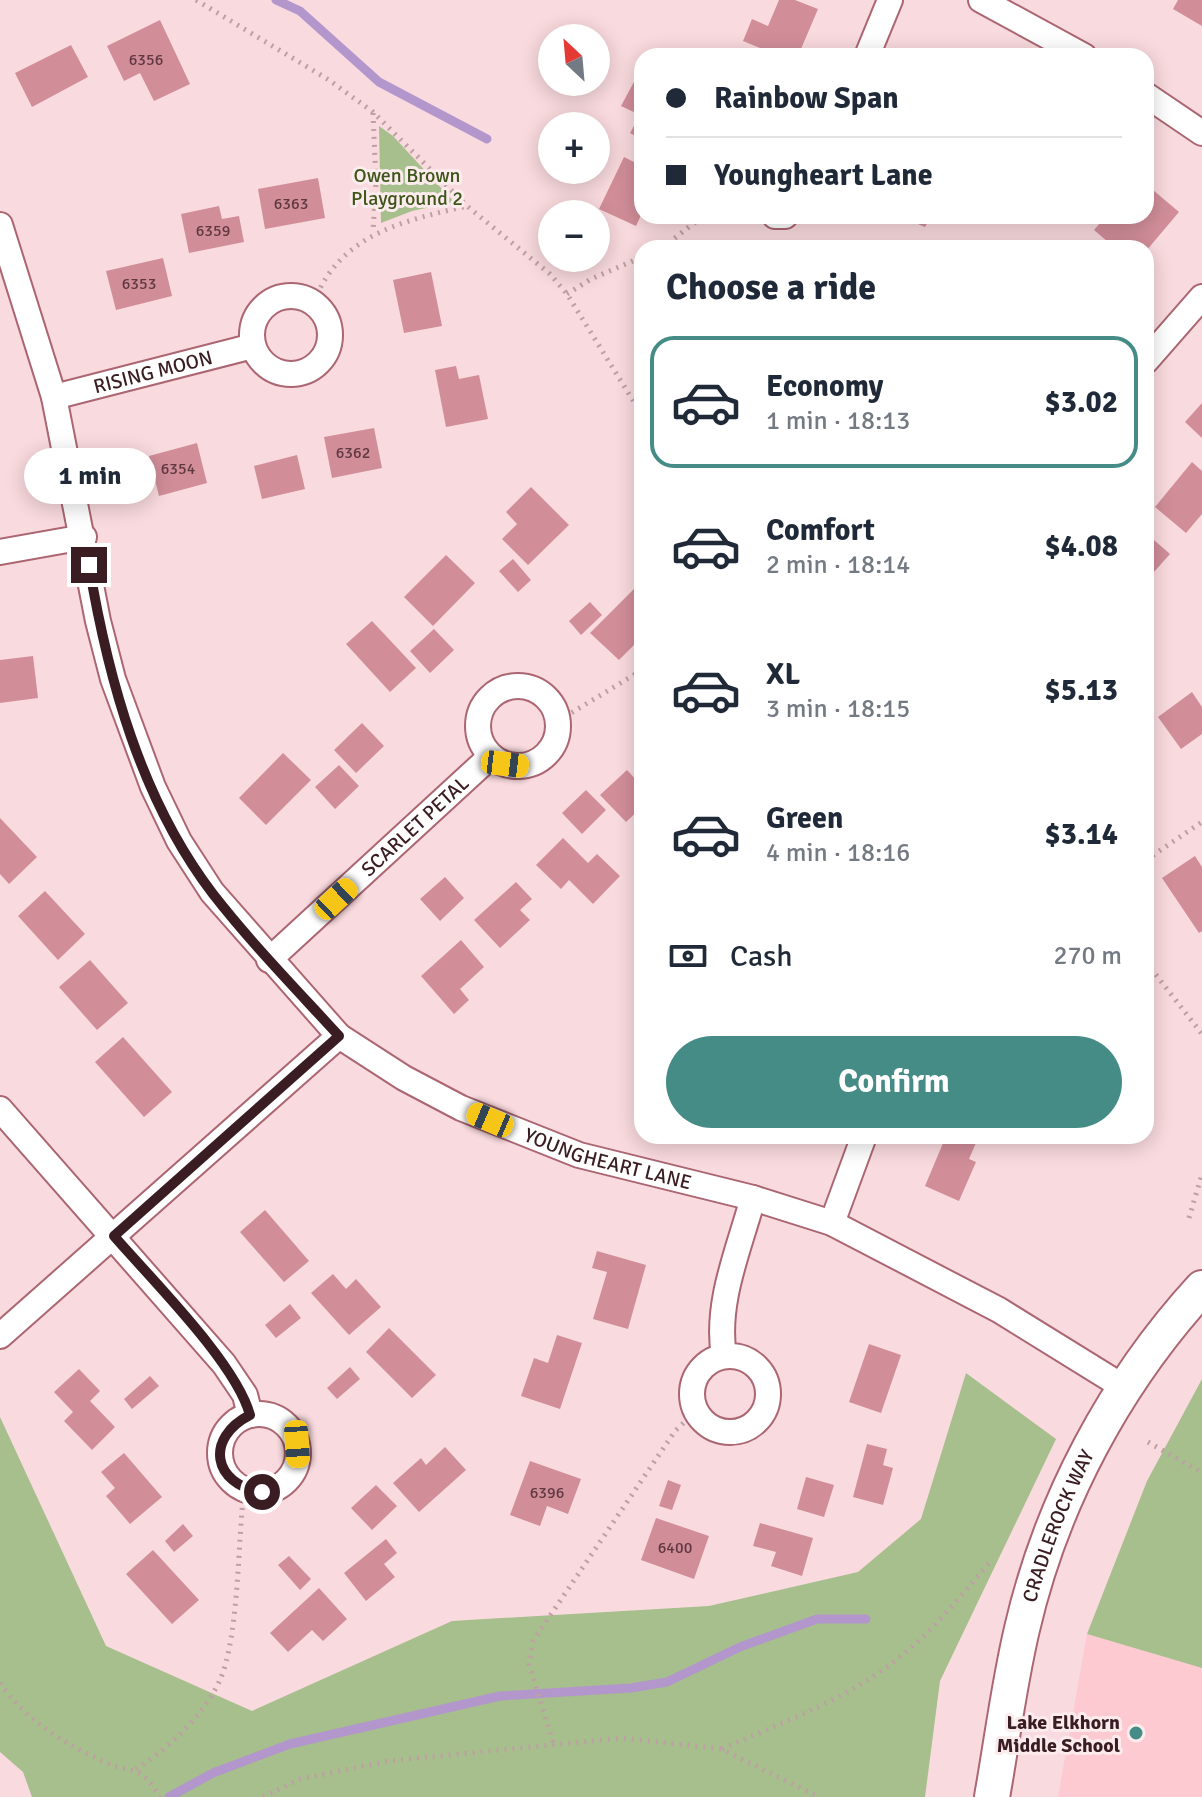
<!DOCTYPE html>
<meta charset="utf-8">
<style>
body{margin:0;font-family:Signika,sans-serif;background:#f2f2f3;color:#1f2937;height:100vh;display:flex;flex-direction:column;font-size:30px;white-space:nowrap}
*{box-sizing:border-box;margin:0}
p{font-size:26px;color:#747a83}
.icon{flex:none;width:44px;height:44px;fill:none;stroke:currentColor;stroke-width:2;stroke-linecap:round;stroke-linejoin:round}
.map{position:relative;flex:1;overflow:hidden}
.drawer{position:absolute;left:634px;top:240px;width:520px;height:904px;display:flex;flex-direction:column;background:#fff;border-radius:24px;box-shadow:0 4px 20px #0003}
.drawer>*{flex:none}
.hud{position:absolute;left:634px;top:48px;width:520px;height:176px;border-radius:24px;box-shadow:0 4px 20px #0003;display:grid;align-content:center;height:176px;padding:0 32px;background:#fff}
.needle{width:52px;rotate:334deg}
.buttons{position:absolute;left:538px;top:24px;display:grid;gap:16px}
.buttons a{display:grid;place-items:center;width:72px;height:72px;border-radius:50%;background:#fff;box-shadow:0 4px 20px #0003;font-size:40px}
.end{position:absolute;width:36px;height:36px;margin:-18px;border:10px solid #3a1d23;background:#fff;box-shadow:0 0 0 4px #fff}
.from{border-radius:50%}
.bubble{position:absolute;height:56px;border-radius:28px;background:#fff;box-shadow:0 4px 20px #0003;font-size:26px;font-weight:800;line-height:56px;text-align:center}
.car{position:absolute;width:24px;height:48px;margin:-24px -12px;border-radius:10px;box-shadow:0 0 6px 2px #0007;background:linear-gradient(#f5c518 24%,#345 0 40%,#f5c518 0 76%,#345 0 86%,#f5c518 0)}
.hud b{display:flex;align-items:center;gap:28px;height:76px;font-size:30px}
.hud b+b{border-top:2px solid #e0e1e3}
.hud i{width:20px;height:20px;background:#1f2937}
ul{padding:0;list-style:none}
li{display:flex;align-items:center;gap:24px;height:132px;margin:0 16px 12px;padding:0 16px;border:4px solid transparent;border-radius:24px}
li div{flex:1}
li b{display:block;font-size:30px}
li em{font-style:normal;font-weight:800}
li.on{border-color:#458c86}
li>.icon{width:72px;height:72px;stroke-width:1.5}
h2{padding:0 32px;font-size:36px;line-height:96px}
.pay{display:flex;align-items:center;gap:20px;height:88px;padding:0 32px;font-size:30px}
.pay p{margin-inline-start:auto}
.action{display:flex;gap:16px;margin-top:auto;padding:16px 32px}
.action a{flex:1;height:92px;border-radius:48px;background:#458c86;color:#fff;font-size:32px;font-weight:800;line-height:92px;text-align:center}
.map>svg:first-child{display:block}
.built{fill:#fecad2}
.green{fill:#a7be8d}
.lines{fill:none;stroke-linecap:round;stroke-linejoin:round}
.stream{stroke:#b396cc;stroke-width:9}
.building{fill:#d18e99}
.street-casing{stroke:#ab6672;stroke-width:28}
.secondary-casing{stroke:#ab6672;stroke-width:38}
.path{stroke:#bea0a4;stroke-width:5;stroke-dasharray:2 6;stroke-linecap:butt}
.street{stroke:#fff;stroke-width:24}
.secondary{stroke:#fff;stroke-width:34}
.route{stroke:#3a1d23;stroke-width:10}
.poi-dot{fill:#458c86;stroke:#fcebed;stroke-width:3}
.labels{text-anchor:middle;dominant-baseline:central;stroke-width:6;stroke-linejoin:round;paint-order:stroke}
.number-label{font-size:16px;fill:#603940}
.park-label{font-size:20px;fill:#3d5519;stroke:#fcebed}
.street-label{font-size:20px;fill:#3a1d23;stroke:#fcebed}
.poi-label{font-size:20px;font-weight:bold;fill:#3a1d23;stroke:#fcebed;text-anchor:end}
</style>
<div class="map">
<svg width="1202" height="1797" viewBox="0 0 1202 1797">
<rect width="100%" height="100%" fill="#f9dade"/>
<path class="built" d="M 1087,1634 L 1202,1668 L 1202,1797 L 1058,1797 Z"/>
<path class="green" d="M 379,126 L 393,136 L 454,202 L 412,211 L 381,223 Z
M 966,1373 L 1056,1439 L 940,1681 L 925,1797 L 32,1797 L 23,1772 L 0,1752 L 0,1417 L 106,1646 L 252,1711 L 452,1621 L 709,1606 L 858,1572 L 921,1519 Z
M 1202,1379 L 1202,1668 L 1087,1634 L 1147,1481 Z"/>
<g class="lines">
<path class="stream" d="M 276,0 L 300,11 L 379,82 L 487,139
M 169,1797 L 213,1773 L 290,1744 L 500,1696 L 631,1688 L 667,1682 L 740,1647 L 817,1619 L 866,1619"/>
</g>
<path class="building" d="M 779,0 L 795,0 L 818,9 L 798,56 L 757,56 L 760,48 L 743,41 L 752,19 L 768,26 Z
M 1178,0 L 1202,0 L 1202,26 L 1173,9 Z
M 160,20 L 190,84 L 154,101 L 140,73 L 124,81 L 107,46 Z
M 71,45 L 88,77 L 32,107 L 15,73 Z
M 635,80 L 642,84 L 642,140 L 630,133 L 640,115 L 621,106 Z
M 624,157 L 642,166 L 642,213 L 636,226 L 599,209 Z
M 318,178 L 325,218 L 265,229 L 258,189 Z
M 1153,190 L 1179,212 L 1146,251 L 1146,248 L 1115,248 L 1094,230 L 1106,216 L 1146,216 L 1146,198 Z
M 219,206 L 222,219 L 239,216 L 244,242 L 189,253 L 181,214 Z
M 899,216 L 931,216 L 925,227 Z
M 163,258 L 172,296 L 116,310 L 106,271 Z
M 431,272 L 442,326 L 404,333 L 393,280 Z
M 456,366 L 459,379 L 479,375 L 488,419 L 446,427 L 435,370 Z
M 1202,403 L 1202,438 L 1185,422 Z
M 374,428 L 382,468 L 332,478 L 324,437 Z
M 197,443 L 207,483 L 159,496 L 149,456 Z
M 297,455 L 305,489 L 262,499 L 254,466 Z
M 1192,462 L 1202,471 L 1202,514 L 1186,533 L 1155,507 Z
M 531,487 L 569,525 L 528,565 L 502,539 L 517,524 L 506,512 Z
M 1146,533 L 1170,554 L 1146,581 Z
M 446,555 L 475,583 L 433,626 L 404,597 Z
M 513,559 L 531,580 L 518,592 L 499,571 Z
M 634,589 L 642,597 L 642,637 L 619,660 L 590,633 Z
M 590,602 L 602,615 L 581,635 L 569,621 Z
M 372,621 L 416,668 L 390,692 L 346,644 Z
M 434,629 L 454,650 L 430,673 L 410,651 Z
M 33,656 L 38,698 L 0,703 L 0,660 Z
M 1192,692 L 1202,707 L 1202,734 L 1181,749 L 1158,717 Z
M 362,723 L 384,746 L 356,773 L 334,750 Z
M 283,753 L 311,780 L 266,825 L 239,798 Z
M 339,765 L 359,786 L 335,809 L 315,787 Z
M 627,770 L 642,786 L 642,807 L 626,822 L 600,795 Z
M 586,790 L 606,810 L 582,834 L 562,813 Z
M 0,818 L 37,857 L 9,884 L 0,874 Z
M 563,838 L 588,863 L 597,854 L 620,876 L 593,904 L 569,880 L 561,889 L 536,865 Z
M 1195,856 L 1202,867 L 1202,931 L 1199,933 L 1162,878 Z
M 445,877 L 464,898 L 440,921 L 420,899 Z
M 516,882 L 532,899 L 520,910 L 530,920 L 500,948 L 474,920 Z
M 45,891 L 85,934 L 58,960 L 18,916 Z
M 461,940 L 484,967 L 460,989 L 469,1000 L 454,1014 L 421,976 Z
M 90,960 L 128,1003 L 97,1030 L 59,987 Z
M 123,1037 L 172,1092 L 144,1117 L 95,1062 Z
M 946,1136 L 979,1136 L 969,1159 L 976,1162 L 959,1201 L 925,1186 Z
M 265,1210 L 309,1261 L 284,1282 L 240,1232 Z
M 597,1251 L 646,1265 L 628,1329 L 593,1319 L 607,1272 L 592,1268 Z
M 333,1274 L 346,1289 L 356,1279 L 381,1307 L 349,1335 L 311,1293 Z
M 290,1304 L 301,1318 L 276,1338 L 265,1325 Z
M 389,1328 L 436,1375 L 412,1398 L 366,1352 Z
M 557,1335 L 582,1343 L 560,1409 L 521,1396 L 534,1358 L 548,1363 Z
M 869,1344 L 901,1355 L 881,1413 L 849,1402 Z
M 350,1367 L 360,1379 L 337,1399 L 327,1388 Z
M 79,1369 L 100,1391 L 90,1401 L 115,1427 L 92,1450 L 64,1421 L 73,1412 L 54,1392 Z
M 150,1376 L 159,1386 L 132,1409 L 124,1399 Z
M 867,1444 L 887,1449 L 883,1465 L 893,1468 L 883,1505 L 853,1497 Z
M 445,1447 L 466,1470 L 419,1512 L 393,1483 L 421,1458 L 426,1465 Z
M 124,1453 L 162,1497 L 130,1524 L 106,1496 L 115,1488 L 101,1472 Z
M 530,1461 L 581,1479 L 568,1514 L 547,1506 L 540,1526 L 510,1515 Z
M 806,1477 L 834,1485 L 824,1517 L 797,1509 Z
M 668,1480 L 681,1485 L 672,1510 L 659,1506 Z
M 376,1485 L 397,1506 L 372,1530 L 351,1508 Z
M 656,1518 L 709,1536 L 694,1579 L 641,1560 Z
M 760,1523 L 813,1538 L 802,1576 L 771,1566 L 776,1552 L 753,1546 Z
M 183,1524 L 193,1536 L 174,1552 L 165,1541 Z
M 386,1539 L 397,1553 L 384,1564 L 395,1577 L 366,1601 L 344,1573 Z
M 153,1550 L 199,1600 L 172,1624 L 126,1574 Z
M 289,1556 L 311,1579 L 300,1590 L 278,1565 Z
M 319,1588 L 347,1619 L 323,1641 L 312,1630 L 288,1652 L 270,1633 Z"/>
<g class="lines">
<g class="street-casing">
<g id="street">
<path d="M 981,0 L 1084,56"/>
<path d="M 867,56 L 890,0"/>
<path d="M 1146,95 L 1202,133"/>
<path d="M 775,216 L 785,216"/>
<path id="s1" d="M 0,225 L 54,397 L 98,621 L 113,679 L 153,787 L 179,841 L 212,892 L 339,1036 L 404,1078 L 461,1108 L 579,1155 L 753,1198 L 832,1223 L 999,1310 L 1125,1388"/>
<circle cx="291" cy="335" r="39"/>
<path d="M 1146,361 L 1202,297"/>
<path id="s2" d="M 54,397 L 253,346"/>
<path d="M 0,552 L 84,537"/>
<circle cx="518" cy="726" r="40"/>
<path id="s3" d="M 269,960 L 491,756"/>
<path d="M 0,1109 L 224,1364 L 245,1395 L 250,1415"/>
<path d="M 832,1223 L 864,1136"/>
<path d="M 0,1336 L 339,1036"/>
<circle cx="730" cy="1394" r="38"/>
<path d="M 724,1356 C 715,1303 739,1249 753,1198"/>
<circle cx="259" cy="1453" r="39"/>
</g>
</g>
<g class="secondary-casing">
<g id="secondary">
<path id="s4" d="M 992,1797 C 1002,1741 1009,1684 1022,1629 C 1051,1503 1115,1383 1202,1288"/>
</g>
</g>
<path class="path" d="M 196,0 L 329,80 L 373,112 L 467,206 L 550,274 L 567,294 L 642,415
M 373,113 L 376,182 L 373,232
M 662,248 L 703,216
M 567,294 L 591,279 L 642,257
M 314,302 C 340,234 403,221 467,206
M 558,721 L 642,670
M 1146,860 L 1202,822
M 1146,962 L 1202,1034
M 1189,1218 L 1202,1174
M 1148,1442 L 1202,1473
M 0,1683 C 25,1720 65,1744 105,1762 C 136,1776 138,1762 160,1797
M 553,1742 L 529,1664 L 533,1641 L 675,1431 L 695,1412
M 722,1749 C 780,1723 846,1700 896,1660 C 932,1632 960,1597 989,1563
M 136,1769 C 168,1749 204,1715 220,1680 C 239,1637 238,1539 244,1489
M 263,1797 L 300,1779 L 389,1761 L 621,1738 L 721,1749 L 819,1797"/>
<use href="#street" class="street"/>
<use href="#secondary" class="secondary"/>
</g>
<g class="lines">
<path class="route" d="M 89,565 C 108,679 141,800 213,894 C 252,944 296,989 339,1036 L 114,1236 C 152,1280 236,1363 250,1415 C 205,1438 212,1484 262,1492"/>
</g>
<circle class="poi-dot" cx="1136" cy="1733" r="8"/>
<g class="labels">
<g class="number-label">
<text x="146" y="60">6356</text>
<text x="291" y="204">6363</text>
<text x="213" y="231">6359</text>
<text x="139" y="284">6353</text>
<text x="353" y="453">6362</text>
<text x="178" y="469">6354</text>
<text x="547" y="1493">6396</text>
<text x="675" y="1548">6400</text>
</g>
<g class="park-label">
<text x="407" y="175">Owen Brown<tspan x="407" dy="23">Playground 2</tspan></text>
</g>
<g class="street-label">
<text stroke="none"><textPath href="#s2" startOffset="102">RISING MOON</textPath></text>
<text stroke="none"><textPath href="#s3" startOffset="198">SCARLET PETAL</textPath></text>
<text stroke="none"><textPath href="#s1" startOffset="1194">YOUNGHEART LANE</textPath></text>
<text stroke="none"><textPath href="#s4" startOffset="280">CRADLEROCK WAY</textPath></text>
</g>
<g class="poi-label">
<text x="1120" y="1722">Lake Elkhorn<tspan x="1120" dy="23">Middle School</tspan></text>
</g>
</g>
</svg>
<div class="buttons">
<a><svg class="needle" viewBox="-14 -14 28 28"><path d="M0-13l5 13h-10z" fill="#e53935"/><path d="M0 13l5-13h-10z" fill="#747a83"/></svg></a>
<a>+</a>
<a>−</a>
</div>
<i class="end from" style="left:262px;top:1492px"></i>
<i class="end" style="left:89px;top:565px"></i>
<div class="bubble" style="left:24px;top:448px;width:132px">1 min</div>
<i class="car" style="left:505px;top:764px;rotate:97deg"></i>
<i class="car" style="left:336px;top:899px;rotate:47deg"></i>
<i class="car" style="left:490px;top:1120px;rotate:293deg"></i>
<i class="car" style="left:297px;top:1444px;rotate:176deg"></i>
<div class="hud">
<b><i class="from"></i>Rainbow Span</b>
<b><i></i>Youngheart Lane</b>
</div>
<section class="drawer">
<h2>Choose a ride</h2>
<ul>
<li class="on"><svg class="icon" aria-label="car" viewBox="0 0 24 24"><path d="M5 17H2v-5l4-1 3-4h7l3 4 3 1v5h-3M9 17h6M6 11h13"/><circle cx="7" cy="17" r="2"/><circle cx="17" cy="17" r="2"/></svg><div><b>Economy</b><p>1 min · 18:13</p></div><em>$3.02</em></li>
<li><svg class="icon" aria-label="car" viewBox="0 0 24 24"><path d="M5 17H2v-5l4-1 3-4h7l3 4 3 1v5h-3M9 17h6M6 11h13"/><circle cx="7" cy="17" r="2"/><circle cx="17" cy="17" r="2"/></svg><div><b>Comfort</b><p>2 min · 18:14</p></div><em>$4.08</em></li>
<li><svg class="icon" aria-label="car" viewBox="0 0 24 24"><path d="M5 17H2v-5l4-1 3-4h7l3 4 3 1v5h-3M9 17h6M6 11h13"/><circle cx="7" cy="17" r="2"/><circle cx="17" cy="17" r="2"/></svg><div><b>XL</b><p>3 min · 18:15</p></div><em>$5.13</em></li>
<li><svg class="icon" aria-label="car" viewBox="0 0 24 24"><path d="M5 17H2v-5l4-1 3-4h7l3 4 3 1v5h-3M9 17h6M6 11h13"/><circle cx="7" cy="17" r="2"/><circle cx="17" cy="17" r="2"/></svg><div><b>Green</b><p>4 min · 18:16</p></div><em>$3.14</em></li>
</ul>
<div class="pay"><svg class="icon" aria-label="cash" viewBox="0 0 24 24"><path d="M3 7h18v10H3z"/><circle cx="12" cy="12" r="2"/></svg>Cash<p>270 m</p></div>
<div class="action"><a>Confirm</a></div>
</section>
</div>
